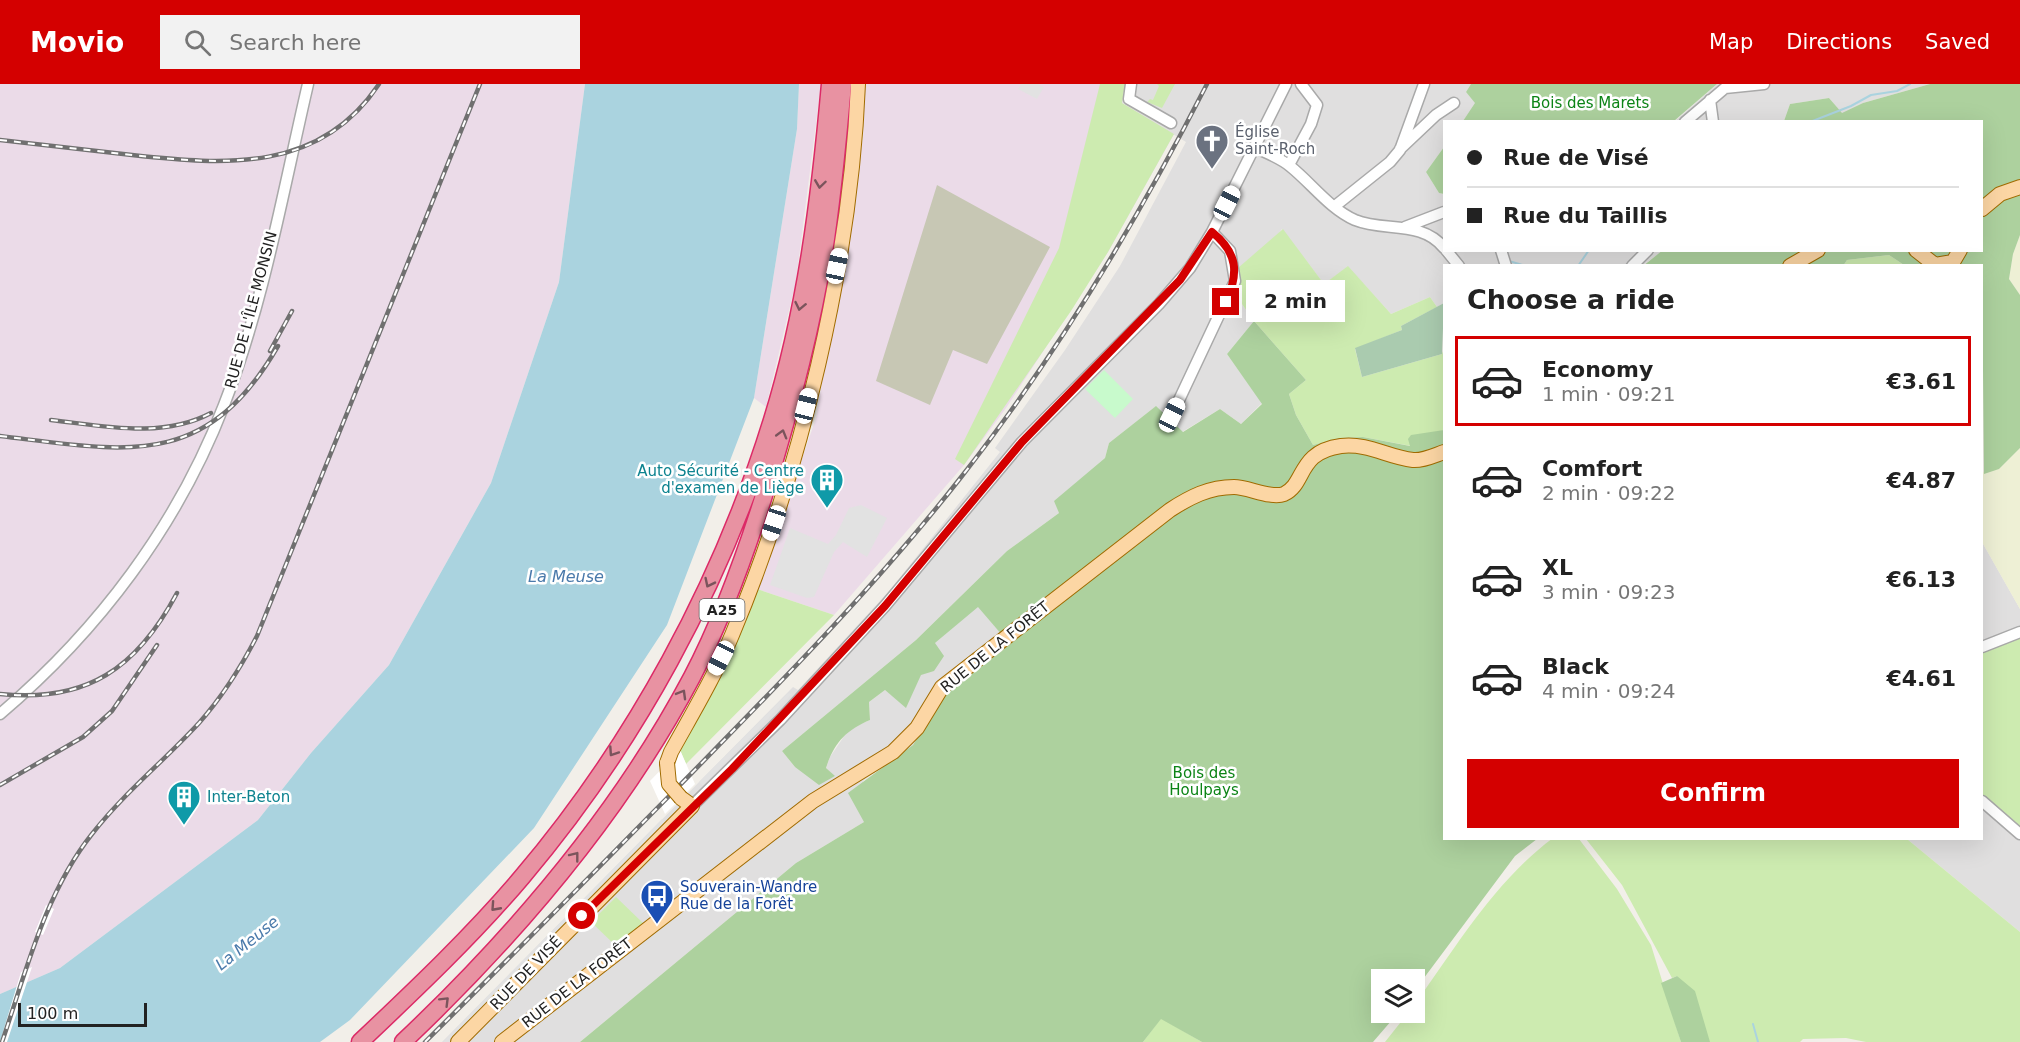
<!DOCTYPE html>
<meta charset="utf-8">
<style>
body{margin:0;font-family:"DejaVu Sans",sans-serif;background:#f2f2f2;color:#222;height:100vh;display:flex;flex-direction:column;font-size:22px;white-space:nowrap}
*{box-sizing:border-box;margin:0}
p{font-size:20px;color:#767676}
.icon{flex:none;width:33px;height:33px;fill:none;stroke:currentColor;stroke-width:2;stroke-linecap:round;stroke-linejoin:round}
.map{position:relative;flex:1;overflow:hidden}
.sheet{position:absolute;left:1443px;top:180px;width:540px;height:576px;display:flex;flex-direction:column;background:#fff;border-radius:0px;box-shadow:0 6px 24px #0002}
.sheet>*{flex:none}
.banner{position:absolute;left:1443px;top:36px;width:540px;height:132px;border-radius:0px;box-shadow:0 6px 24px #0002;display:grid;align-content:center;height:132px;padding:0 24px;background:#fff}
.controls{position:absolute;left:1371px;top:885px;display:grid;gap:12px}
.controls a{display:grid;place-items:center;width:54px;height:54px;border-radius:0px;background:#fff;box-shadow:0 6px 24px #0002;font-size:30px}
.scale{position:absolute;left:18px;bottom:15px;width:129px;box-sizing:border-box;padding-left:6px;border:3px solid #222;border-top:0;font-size:16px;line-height:21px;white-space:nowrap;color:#222;-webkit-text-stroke:4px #fff;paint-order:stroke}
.end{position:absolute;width:27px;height:27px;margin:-14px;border:8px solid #d40000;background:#fff;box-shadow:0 0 0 3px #fff}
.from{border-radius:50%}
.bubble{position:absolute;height:42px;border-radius:0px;background:#fff;box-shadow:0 6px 24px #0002;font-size:20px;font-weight:800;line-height:42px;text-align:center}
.car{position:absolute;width:18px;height:36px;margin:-18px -9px;border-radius:8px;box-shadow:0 0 4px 2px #0007;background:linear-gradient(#fff 24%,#345 0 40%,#fff 0 76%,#345 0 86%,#fff 0)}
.banner b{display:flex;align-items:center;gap:21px;height:57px;font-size:22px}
.banner b+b{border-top:2px solid #e0e0e0}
.banner i{width:15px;height:15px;background:#222}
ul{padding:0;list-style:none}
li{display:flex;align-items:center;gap:18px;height:90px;margin:0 12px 9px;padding:0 12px;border:3px solid transparent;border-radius:0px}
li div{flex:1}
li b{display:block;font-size:22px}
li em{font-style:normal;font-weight:800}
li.active{border-color:#d40000}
li>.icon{width:54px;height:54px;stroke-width:1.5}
h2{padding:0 24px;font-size:27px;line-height:72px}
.primary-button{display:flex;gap:12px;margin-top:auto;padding:12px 24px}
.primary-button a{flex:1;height:69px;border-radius:0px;background:#d40000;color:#fff;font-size:24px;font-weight:800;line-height:69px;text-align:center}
header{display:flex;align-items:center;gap:36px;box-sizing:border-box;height:84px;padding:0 30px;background:#d40000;color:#fff}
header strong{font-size:28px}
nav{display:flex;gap:33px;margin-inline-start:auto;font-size:21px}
.search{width:420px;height:54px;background:#f2f2f2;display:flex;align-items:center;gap:15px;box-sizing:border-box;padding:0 21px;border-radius:0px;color:#767676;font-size:22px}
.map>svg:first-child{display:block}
.residential{fill:#e0dfdf}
.industrial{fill:#ebdbe8}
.construction{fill:#c7c7b4}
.farmland{fill:#eef0d5}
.grass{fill:#cdebb0}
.forest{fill:#add19e}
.cemetery{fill:#aacbaf}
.park{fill:#c8facc}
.parking{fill:#e2e2e2}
.water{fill:#aad3df}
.pier{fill:#fff}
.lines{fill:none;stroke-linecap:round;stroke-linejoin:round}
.stream{stroke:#aad3df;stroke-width:2}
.minor-casing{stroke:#a9a9a9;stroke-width:13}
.major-casing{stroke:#a06b00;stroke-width:16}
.highway-casing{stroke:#dc2a67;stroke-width:19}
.minor{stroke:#fff;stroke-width:10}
.major{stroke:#fcd6a4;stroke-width:14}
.highway{stroke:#e892a2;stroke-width:16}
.rail-casing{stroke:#707070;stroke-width:4.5}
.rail{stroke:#fff;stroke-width:2;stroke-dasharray:7;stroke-linecap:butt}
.major-bridge-casing{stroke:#a06b00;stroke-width:16;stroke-linecap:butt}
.major-bridge{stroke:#fcd6a4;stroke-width:14}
.oneway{stroke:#7b545c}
.route{stroke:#d40000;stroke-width:8}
.labels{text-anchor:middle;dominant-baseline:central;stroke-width:5;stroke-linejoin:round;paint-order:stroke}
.shield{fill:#fff;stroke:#646464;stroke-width:1.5}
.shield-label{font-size:14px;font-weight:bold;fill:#222}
.park-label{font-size:15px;fill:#0c8416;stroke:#fff}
.worship-label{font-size:15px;fill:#5b616d;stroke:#fff;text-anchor:start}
.street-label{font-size:15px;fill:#222;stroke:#fff}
.culture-label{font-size:15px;fill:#0d838f;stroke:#fff;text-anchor:end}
.transit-label{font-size:15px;fill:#164399;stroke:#fff;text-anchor:start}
.water-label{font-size:16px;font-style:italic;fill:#4a7aab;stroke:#fff}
</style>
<header>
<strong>Movio</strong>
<div class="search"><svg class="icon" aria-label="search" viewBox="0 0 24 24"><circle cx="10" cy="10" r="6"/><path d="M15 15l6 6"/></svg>Search here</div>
<nav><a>Map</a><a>Directions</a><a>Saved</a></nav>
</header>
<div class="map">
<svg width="2020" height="958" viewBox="0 0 2020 958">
<rect width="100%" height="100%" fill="#f2efe9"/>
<path class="residential" d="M 1125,0 L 1471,0 L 1466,8 L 1476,19 L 1463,37 L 1444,38 L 1444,63 L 1426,88 L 1439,109 L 1444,110 L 1444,166 L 1663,167 L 1643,181 L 1444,182 L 1444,219 L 1437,223 L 1430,213 L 1391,230 L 1348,183 L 1324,200 L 1282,145 L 1234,209 L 1254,237 L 1227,270 L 1262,319 L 1241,340 L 1220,325 L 1182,348 L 1155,323 L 1109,359 L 1105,374 L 1055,417 L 1059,429 L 1007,467 L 916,556 L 782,667 L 795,683 L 835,693 L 826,684 L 830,673 L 849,645 L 870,636 L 869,618 L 885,606 L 906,623 L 935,559 L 978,522 L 1008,558 L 946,606 L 913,661 L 863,697 L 864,738 L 796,779 L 580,958 L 442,958 L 793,603 L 798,606 L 890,506 L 1000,368 L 995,364 L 1065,266 L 1120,182 L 1186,58 L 1122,19 Z
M 1717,0 L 1930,0 L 1863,19 L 1842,30 L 1829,14 L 1790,20 L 1784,37 L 1674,38 Z
M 1982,458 L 2020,525 L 2020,544 L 1982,558 Z
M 1982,724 L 2020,756 L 2020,848 L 1907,755 L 1982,754 Z"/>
<path class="industrial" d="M 0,0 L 585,0 L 559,198 L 491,399 L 389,581 L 311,669 L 258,736 L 60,884 L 0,910 Z
M 799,0 L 821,0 L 796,197 L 766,323 L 754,314 L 797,45 Z
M 865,0 L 1125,0 L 1122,19 L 1174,50 L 1108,168 L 1006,324 L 964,381 L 834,531 L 757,505 L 816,334 L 863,54 Z"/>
<path class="construction" d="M 937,101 L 1050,163 L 987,280 L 953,266 L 930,321 L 876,297 Z"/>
<path class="farmland" d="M 2020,151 L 2020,211 L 2009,195 L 2013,170 Z
M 2020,364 L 2020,525 L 1982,458 L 1982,388 L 1999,385 Z"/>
<path class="grass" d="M 1100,0 L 1125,0 L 1122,19 L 1174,50 L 1108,168 L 1071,227 L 964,381 L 955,375 L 1059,164 Z
M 1157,0 L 1175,0 L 1162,24 L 1147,18 L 1150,15 L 1153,16 L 1159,2 Z
M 1283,145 L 1324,200 L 1348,182 L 1391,230 L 1430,213 L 1437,223 L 1401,242 L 1402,246 L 1355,265 L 1362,293 L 1442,270 L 1444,264 L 1444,346 L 1411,362 L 1363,353 L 1339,354 L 1313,361 L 1296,331 L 1289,310 L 1306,296 L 1254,237 L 1234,209 L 1238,184 Z
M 1889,171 L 1904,181 L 1843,182 L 1847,176 Z
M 757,505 L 834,531 L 686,680 L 680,666 Z
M 2020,552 L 2020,744 L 1982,710 L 1982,567 Z
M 1553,754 L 1579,755 L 1617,805 L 1651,861 L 1681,958 L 1385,958 L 1408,929 L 1414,928 L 1415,920 C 1456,863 1495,797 1553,754 Z
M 1586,755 L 1907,755 L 2020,848 L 2020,958 L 1866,958 L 1846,954 L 1803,955 L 1800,958 L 1709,958 L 1677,892 L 1672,894 L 1622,801 Z
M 616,813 L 644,840 L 616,862 L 591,838 Z
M 1161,934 L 1202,958 L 1143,958 Z"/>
<path class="forest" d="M 1471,0 L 1717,0 L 1674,37 L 1463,37 L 1475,19 L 1466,8 Z
M 1930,0 L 2020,0 L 2020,151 L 2013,170 L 2009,195 L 2020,211 L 2020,364 L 1999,385 L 1984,390 L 1982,182 L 1904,181 L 1889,171 L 1847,176 L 1843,182 L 1643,182 L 1663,166 L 1982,166 L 1982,38 L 1784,37 L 1790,20 L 1829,14 L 1842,29 L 1863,19 Z
M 1444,63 L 1444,110 L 1439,109 L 1426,88 Z
M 1254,237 L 1306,296 L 1289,310 L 1296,331 L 1313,361 L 1339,354 L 1363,353 L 1410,362 L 1408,355 L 1411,351 L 1444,346 L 1444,754 L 1537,755 L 1515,772 L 1415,906 L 1414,896 L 1382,896 L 1382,928 L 1398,929 L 1373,958 L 1202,958 L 1161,935 L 1143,958 L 580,958 L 796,779 L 864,738 L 848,709 L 913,661 L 946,606 L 1008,558 L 978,523 L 935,559 L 944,572 L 934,587 L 921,591 L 906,624 L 885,606 L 869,618 L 870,636 C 846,646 834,659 826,684 L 835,692 L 819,701 L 795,683 L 782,667 L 916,556 L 1007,467 L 1059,429 L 1054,417 L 1105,374 L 1109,359 L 1156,322 L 1183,348 L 1220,325 L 1241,340 L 1262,320 L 1227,270 Z
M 1677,892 L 1695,907 L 1710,958 L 1681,958 L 1661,899 Z"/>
<path class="cemetery" d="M 1444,219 L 1442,270 L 1362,293 L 1355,264 L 1402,246 L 1401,242 Z"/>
<path class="park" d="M 1104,286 L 1133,315 L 1115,334 L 1085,305 Z"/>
<path class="parking" d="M 1021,0 L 1038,0 L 1044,3 L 1037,15 L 1018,5 Z
M 861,421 L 887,434 L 867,473 L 843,458 L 834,468 L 814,513 L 807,514 L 770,501 L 790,444 L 828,460 L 836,451 L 849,424 Z
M 788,609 L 792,610 L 703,702 L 699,698 Z
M 662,735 L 666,739 L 452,958 L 443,958 Z"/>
<path class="water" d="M 585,0 L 799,0 L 797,45 L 754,314 L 667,541 L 534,744 L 350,936 L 320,958 L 0,958 L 0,910 L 60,884 L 258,736 L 311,669 L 389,581 L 491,399 L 559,198 Z"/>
<path class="pier" d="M 680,666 L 695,700 L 665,730 L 650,697 Z
M 46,821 L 54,825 L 43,851 L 35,848 Z
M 32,883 L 7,958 L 0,958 L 21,888 Z"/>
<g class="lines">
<path class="stream" d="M 1810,38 L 1851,22 L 1871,11 L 1897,7 L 1910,0
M 1509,177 L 1526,182
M 1578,182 L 1589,166
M 1753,940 L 1758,958"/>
<g class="minor-casing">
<path id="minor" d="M 1131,0 L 1129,15 L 1171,39
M 1710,16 L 1713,38
M 1685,38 L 1725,4 L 1764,0
M 1254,63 C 1266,69 1281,74 1291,83 C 1311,99 1330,125 1355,136 C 1384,148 1422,136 1444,164
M 1400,65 L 1436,31 L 1454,19
M 1289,81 L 1311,40 L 1317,21 L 1301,0
M 1335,122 L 1390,78 L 1400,66 L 1424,0
M 1405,143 L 1444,128
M 1446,166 L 1459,182
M 1501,166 L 1506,182
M 1632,182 L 1648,166
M 1172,331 L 1235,197 L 1230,167 L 1212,148
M 1982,563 L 2020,548
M 0,630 C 98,547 178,441 224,321 C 264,218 283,107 308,0
M 1982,717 L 2020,750
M 692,722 L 780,636 L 885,522 L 1022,358 L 1159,220 L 1190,184 L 1212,148 L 1286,0"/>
</g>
<g class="major-casing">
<path id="major" d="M 1982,125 L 2000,110 L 2020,103
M 1916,166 L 1935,181 L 1953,178 L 1960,166
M 1790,182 L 1818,166
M 667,679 L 671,668 C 692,630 715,592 732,551 C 801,387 851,178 858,0
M 458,958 L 692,722 L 681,714
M 502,958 L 813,717 L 893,668 L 917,644 L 942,603 L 1170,426 C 1190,413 1209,403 1234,403 C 1248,403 1271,415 1284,410 C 1306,400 1297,368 1341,362 C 1369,359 1387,373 1413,376 C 1423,377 1435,371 1444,368"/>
</g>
<g class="highway-casing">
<path id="highway" d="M 360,958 C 416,905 473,851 522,793 C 634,661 721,501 772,336 C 806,227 820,113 830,0
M 403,958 C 516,851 619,731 692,593 C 723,534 746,469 766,405 C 790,327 811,248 824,168 C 833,112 838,56 843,0"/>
</g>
<use href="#minor" class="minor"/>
<use href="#major" class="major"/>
<use href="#highway" class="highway"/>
<g class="rail-casing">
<path id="rail" d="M 0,56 C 44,61 88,66 132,71 C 226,81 320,89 379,0
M 270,267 L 292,227
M 51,336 C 104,342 162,355 211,329
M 0,352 C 125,367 205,388 278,262
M 0,610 C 87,619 137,584 177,509
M 0,701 L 83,653 L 112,627 L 157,561
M 2,958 C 26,888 45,809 92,750 C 124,709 164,677 199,639 C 222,613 241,583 257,552 L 480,0
M 425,958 C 511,873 595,787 680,701 C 778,601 876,502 962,392 C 1058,270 1137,137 1207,0"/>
</g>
<use href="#rail" class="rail"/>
<g class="major-bridge-casing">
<path id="major-bridge" d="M 667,679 L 669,700 L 681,714"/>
</g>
<use href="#major-bridge" class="major-bridge"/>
</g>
<defs><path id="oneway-chevron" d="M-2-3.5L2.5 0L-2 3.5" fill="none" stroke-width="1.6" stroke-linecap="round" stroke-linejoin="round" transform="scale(1.5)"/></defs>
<g class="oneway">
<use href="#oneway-chevron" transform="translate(820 100) rotate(98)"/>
<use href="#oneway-chevron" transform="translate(800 222) rotate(102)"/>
<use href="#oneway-chevron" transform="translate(782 350) rotate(-74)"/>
<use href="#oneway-chevron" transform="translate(709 499) rotate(116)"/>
<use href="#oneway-chevron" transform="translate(682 610) rotate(-60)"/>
<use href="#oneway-chevron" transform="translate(613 668) rotate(124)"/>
<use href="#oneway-chevron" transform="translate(575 772) rotate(-52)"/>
<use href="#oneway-chevron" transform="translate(495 823) rotate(132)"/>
<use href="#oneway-chevron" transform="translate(445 917) rotate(-45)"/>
</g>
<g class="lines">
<path class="route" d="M 582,832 L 732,685 L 885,522 L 1022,358 L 1180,196 L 1212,148 C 1238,169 1239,189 1226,218"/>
</g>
<defs>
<g id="church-pin" transform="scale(1.725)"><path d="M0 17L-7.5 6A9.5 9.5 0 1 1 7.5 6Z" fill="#6b7280" stroke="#fff"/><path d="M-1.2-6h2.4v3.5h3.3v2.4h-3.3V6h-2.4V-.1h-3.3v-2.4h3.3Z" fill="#fff"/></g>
<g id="building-pin" transform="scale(1.725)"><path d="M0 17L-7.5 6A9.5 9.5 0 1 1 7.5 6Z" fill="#0f9aa8" stroke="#fff"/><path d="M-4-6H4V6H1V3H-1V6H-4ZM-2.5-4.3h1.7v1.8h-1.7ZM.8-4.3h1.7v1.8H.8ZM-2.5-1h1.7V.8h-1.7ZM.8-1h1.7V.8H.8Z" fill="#fff"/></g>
<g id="bus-pin" transform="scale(1.725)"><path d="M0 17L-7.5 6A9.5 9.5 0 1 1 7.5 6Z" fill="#1a4fb4" stroke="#fff"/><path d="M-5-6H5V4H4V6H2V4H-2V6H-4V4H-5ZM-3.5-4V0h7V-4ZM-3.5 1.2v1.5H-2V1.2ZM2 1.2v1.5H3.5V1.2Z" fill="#fff"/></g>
</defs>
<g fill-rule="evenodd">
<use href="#church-pin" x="1212" y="57"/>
<use href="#building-pin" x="827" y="396"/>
<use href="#building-pin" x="184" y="713"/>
<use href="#bus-pin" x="657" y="812"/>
</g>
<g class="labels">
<rect class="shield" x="699.5" y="515" width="45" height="22" rx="4.5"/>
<g class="shield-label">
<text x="722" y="526">A25</text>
</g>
<g class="park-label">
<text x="1590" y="19">Bois des Marets</text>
<text x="1204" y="689">Bois des<tspan x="1204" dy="17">Houlpays</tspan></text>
</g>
<g class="worship-label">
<text x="1235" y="48">Église<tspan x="1235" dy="17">Saint-Roch</tspan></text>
</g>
<g class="street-label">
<text transform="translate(251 226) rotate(-75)">RUE DE L'ÎLE MONSIN</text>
<text transform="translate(995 563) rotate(-39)">RUE DE LA FORÊT</text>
<text transform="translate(526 889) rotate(-46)">RUE DE VISÉ</text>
<text transform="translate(577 899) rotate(-38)">RUE DE LA FORÊT</text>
</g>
<g class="culture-label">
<text x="804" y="387">Auto Sécurité - Centre<tspan x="804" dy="17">d'examen de Liège</tspan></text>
<text x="207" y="713" text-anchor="start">Inter-Beton</text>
</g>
<g class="transit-label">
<text x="680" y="803">Souverain-Wandre<tspan x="680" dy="17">Rue de la Forêt</tspan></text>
</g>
<g class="water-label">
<text x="566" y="492">La Meuse</text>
<text transform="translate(247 859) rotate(-39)">La Meuse</text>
</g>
</g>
</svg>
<div class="controls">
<a><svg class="icon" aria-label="layers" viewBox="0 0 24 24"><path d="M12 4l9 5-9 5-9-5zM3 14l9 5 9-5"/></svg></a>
</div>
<div class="scale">100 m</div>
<i class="end from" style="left:582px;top:832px"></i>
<i class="end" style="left:1226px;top:218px"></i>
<div class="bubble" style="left:1246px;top:196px;width:99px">2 min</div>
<i class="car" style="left:1227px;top:119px;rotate:27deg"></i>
<i class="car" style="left:837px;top:182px;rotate:12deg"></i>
<i class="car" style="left:806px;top:322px;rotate:14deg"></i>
<i class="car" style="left:1172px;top:331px;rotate:26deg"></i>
<i class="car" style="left:774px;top:439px;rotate:198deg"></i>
<i class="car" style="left:721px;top:574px;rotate:207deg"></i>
<div class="banner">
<b><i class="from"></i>Rue de Visé</b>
<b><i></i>Rue du Taillis</b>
</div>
<section class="sheet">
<h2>Choose a ride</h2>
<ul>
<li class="active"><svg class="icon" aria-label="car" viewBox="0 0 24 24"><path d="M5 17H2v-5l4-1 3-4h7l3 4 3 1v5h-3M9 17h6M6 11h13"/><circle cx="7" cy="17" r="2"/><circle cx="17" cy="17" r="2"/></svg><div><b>Economy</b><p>1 min · 09:21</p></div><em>€3.61</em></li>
<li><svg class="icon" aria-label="car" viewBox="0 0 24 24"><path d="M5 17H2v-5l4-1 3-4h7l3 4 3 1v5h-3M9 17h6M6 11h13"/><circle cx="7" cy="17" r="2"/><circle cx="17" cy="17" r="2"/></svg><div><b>Comfort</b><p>2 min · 09:22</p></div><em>€4.87</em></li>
<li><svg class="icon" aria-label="car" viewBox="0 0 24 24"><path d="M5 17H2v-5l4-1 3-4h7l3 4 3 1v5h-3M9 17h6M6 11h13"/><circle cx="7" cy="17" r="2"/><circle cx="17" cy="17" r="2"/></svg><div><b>XL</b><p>3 min · 09:23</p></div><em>€6.13</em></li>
<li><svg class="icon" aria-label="car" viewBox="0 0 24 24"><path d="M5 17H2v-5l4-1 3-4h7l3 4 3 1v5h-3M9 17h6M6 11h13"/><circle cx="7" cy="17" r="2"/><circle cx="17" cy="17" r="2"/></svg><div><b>Black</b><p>4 min · 09:24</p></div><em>€4.61</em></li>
</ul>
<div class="primary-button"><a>Confirm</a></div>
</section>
</div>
